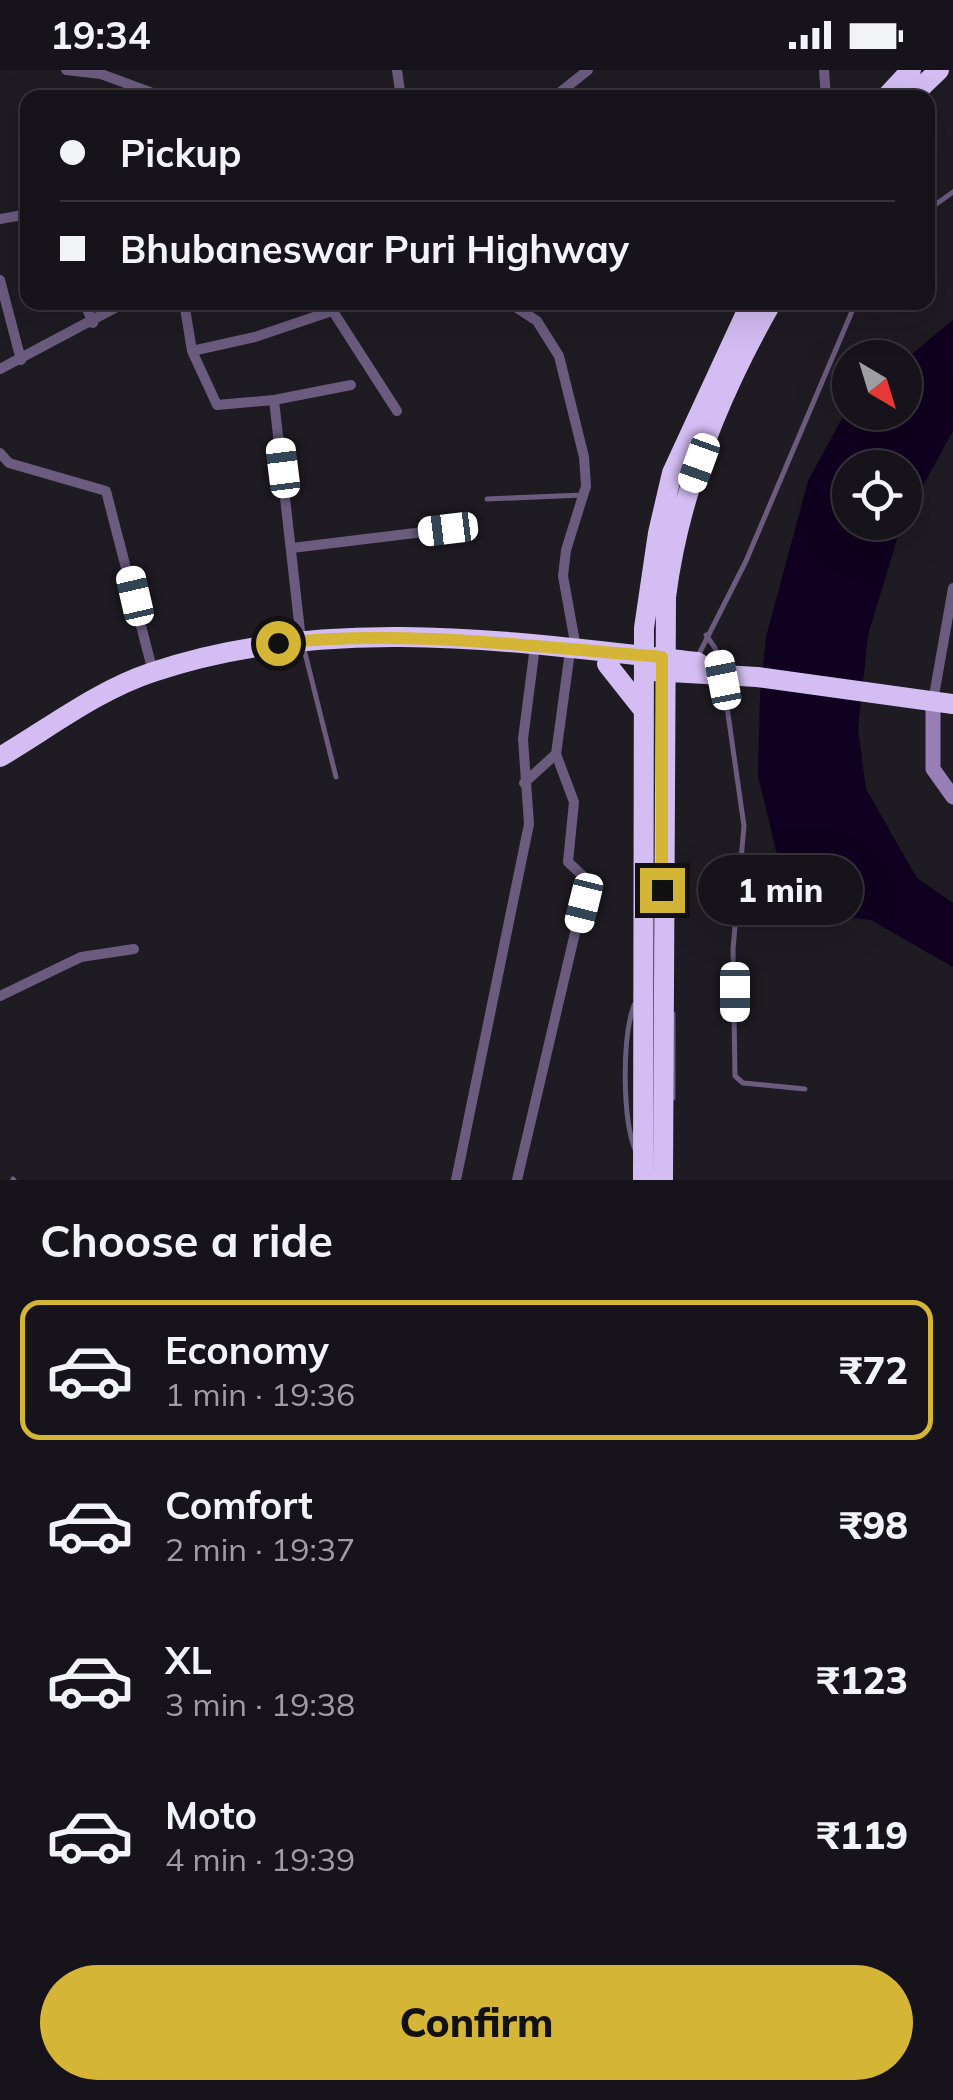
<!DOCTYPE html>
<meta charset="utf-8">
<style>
body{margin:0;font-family:Mulish,sans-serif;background:#1f1d23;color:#f1f3f6;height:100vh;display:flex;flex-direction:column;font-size:38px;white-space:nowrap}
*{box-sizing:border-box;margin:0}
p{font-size:32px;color:#9e9ea2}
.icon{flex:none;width:55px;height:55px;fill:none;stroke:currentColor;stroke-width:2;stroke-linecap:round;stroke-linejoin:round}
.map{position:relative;height:1110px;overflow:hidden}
.drawer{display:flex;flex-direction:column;background:#16141a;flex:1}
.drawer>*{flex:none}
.top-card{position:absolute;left:20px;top:20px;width:915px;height:220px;border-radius:20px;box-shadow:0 10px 40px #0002,0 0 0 2px #353339;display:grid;align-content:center;height:220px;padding:0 40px;background:#16141a}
.needle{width:65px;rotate:142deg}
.fabs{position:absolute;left:832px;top:270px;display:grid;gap:20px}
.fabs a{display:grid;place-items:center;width:90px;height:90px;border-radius:50%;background:#16141a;box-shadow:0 10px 40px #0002,0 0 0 2px #353339;font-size:50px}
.end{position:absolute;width:45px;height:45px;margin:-22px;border:12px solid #d5b535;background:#111;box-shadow:0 0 0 5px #111}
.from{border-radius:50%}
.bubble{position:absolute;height:70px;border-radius:35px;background:#16141a;box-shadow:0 10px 40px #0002,0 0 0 2px #353339;font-size:32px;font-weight:800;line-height:70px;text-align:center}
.car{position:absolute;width:30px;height:60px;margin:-30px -15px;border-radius:12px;box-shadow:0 0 8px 2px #0007;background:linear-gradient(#fff 24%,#345 0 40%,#fff 0 76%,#345 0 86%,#fff 0)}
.top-card b{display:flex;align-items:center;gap:35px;height:95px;font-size:38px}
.top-card b+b{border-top:2px solid #353339}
.top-card i{width:25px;height:25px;background:#f1f3f6}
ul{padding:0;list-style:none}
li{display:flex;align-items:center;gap:30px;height:140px;margin:0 20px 15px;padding:0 20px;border:5px solid transparent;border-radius:20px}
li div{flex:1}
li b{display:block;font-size:38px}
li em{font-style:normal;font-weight:800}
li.active{border-color:#d5b535}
li>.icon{width:90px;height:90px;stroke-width:1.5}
h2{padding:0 40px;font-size:45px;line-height:120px}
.button{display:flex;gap:20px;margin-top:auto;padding:20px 40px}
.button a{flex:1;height:115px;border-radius:60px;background:#d5b535;color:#111;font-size:40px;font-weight:800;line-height:115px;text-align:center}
.status{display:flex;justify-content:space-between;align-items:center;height:70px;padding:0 50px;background:#16141a;direction:ltr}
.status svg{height:28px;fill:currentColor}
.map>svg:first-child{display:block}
.water{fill:#100120}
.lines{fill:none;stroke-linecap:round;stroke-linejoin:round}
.lane{stroke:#6b5b7f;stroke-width:5}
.street{stroke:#6b5b7f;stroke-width:10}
.secondary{stroke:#997fb8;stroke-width:15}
.highway{stroke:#d4bdf3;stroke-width:20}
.route{stroke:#d5b535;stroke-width:12}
</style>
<div class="status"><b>19:34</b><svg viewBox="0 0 49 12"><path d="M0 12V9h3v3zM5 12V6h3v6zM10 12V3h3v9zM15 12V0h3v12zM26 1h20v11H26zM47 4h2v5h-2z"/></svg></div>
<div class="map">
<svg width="953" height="1110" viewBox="0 0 953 1110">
<rect width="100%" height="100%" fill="#1e1b22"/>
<path class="water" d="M 953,250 L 953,361 L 905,448 L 905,398 L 850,398 L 850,452 L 902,453 L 868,565 L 858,659 L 866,719 L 917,808 L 953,833 L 953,897 L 871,850 L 814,843 L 781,801 L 758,706 L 760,624 L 766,567 L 808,411 L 850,334 L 850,342 L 905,342 L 905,290 Z"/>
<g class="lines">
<path class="lane" d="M 928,140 L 953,122
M 487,429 L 583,425
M 706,565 L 715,578 L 721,599
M 304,579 L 336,707
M 698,586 L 746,491 L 856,232
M 723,609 L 744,756 L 733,879 L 735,1006 L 743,1013 L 805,1019
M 634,935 C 622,969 622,1049 636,1082
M 673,944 L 673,1028
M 13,1109 L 14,1110"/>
<path class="street" d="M 66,0 L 101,4 L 166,28
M 397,0 L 401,28
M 824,0 L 826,28
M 553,28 L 588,0
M 0,149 L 28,144
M 0,210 L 21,290
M 84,232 L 93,253
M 184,232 L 192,281 L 217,335 L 274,330 L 351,315
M 327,232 L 397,341
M 508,232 L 537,251 L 559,286 L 584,387 L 586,416 L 566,480 L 563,506 L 576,578
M 192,281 L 255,267 L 332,241
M 0,299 L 126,232
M 274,330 L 301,570
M 0,383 L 9,393 L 106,421 L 153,602
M 292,478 L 448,459
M 933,631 L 953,518
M 524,713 L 556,684
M 0,926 L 81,887 L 134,879
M 456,1110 L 529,754 L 523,669 L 534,584
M 517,1110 L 586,816 L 582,805 L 568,792 L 574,732 L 556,684 L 569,589"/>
<path class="secondary" d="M 933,631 L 933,699 L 953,727"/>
<path class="highway" d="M 885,28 L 911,0
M 910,28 L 939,0
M 607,594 L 641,637
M 653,601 L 757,607 L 953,634
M 0,687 C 49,658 98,620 153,602 C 327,543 519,572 697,592 L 711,602
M 643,1110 L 644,558 L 658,463 L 672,403 L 751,232
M 663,1110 L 666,527 C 679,424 720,323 772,232"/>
</g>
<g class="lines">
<path class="route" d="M 278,573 C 407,559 534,577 662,587 L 662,820"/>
</g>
</svg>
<div class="fabs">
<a><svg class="needle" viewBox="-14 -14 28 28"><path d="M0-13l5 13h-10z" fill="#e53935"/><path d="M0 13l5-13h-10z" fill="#9e9ea2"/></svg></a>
<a><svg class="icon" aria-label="locate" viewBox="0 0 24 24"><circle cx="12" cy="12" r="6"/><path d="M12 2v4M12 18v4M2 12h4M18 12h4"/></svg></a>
</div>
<i class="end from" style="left:278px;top:573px"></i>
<i class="end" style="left:662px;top:820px"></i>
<div class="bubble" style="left:698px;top:785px;width:165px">1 min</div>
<i class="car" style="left:699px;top:393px;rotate:200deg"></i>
<i class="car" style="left:283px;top:398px;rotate:353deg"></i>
<i class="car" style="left:448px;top:459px;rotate:263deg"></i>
<i class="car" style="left:135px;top:526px;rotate:347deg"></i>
<i class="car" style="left:723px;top:610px;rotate:349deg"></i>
<i class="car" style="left:584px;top:833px;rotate:194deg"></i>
<i class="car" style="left:735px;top:922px;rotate:180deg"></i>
<div class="top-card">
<b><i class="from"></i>Pickup</b>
<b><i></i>Bhubaneswar Puri Highway</b>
</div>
</div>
<section class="drawer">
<h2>Choose a ride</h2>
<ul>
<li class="active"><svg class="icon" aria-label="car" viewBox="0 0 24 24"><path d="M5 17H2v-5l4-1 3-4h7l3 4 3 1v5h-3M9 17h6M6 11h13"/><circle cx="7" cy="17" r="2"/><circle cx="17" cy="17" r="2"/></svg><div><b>Economy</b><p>1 min · 19:36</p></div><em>₹72</em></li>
<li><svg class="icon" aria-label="car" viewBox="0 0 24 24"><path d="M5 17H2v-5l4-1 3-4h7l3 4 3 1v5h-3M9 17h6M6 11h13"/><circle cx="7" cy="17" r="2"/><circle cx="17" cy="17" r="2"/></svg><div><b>Comfort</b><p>2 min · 19:37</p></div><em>₹98</em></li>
<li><svg class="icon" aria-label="car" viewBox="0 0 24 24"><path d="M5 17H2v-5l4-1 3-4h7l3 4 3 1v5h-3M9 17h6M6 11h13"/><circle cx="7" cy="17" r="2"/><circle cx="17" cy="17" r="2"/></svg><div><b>XL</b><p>3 min · 19:38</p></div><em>₹123</em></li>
<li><svg class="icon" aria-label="car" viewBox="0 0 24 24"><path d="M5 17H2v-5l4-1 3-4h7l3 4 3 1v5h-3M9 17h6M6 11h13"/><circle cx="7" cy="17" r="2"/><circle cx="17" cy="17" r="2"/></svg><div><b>Moto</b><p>4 min · 19:39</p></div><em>₹119</em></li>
</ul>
<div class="button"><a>Confirm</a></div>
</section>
